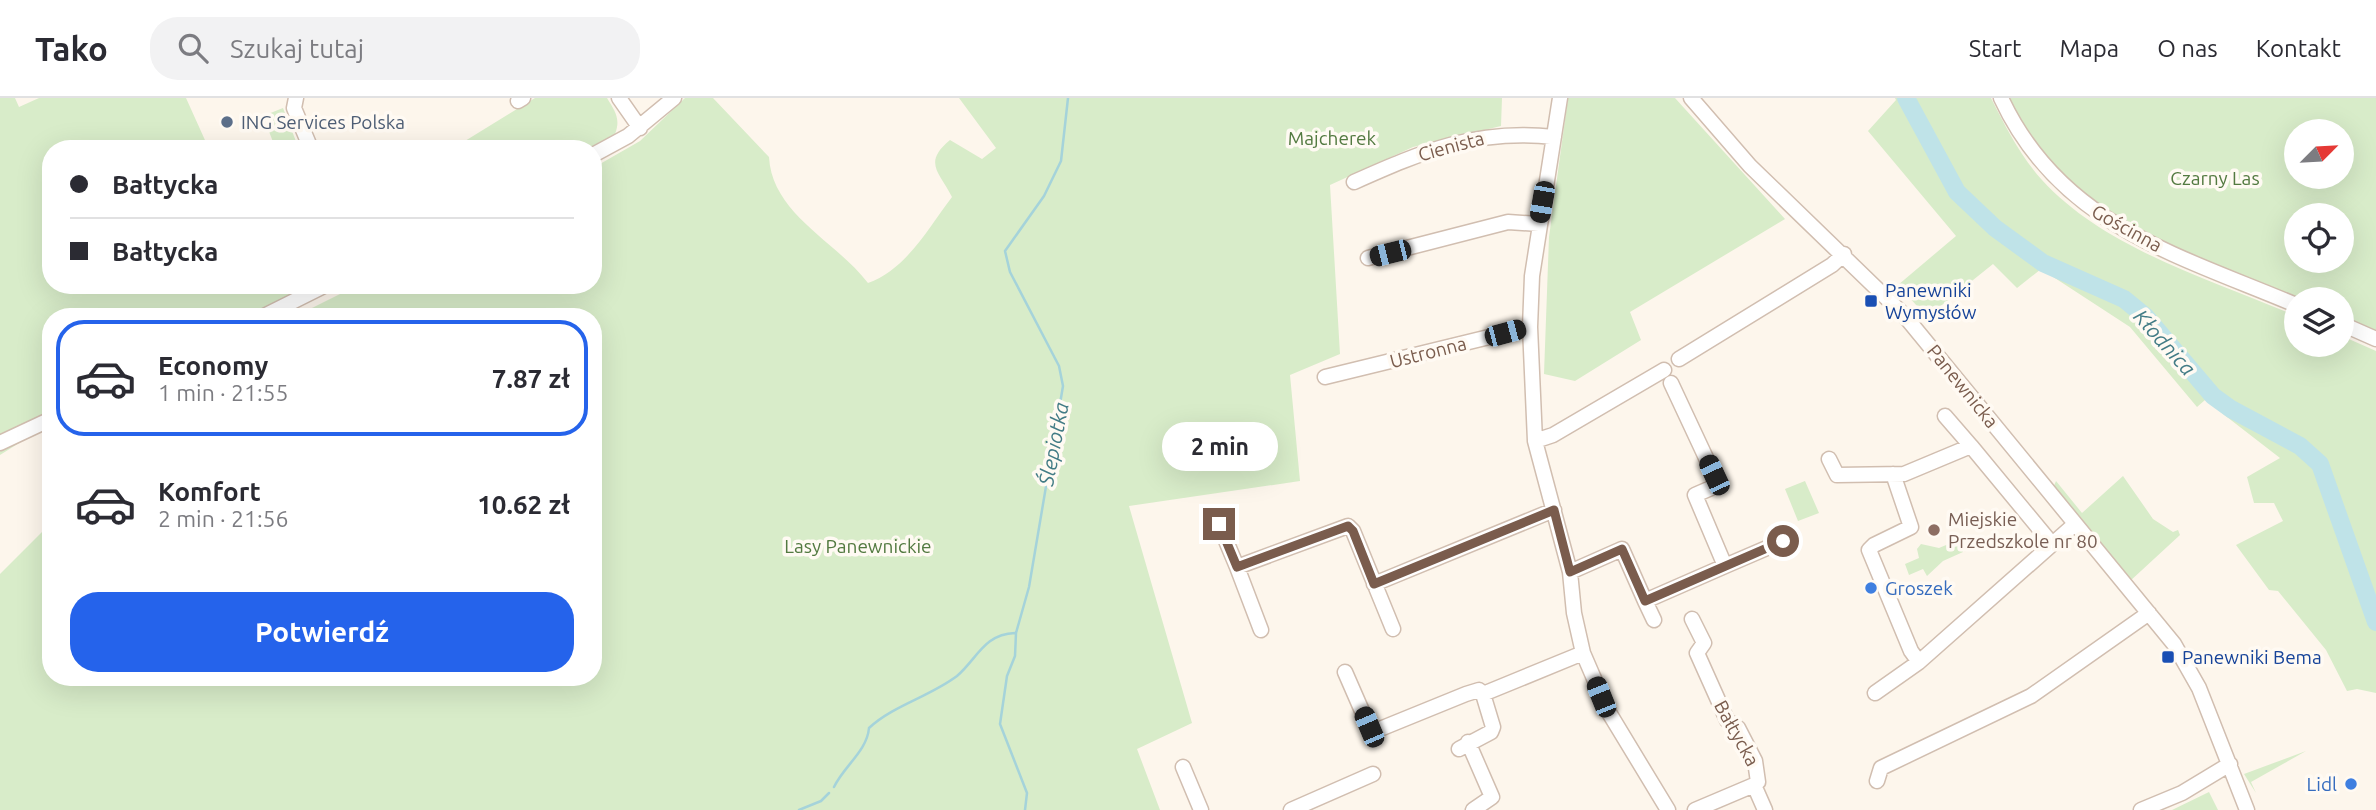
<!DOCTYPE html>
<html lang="pl">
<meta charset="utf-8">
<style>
body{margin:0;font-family:Ubuntu,sans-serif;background:#f2f2f3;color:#2b2b33;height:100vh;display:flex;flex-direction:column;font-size:26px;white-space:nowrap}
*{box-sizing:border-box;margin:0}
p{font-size:23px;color:#7c7c81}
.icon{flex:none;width:38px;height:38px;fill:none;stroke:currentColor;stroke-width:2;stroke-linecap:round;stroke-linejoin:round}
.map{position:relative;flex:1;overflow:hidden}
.drawer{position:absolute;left:42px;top:210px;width:560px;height:378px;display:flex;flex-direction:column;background:#fff;border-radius:28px;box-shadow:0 7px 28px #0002}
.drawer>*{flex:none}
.top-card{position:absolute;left:42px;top:42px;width:560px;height:154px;border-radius:28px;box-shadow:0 7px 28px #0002;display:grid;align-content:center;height:154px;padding:0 28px;background:#fff}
.needle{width:46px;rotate:66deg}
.tools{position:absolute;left:2284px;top:21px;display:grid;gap:14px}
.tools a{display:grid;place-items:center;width:70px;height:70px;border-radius:50%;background:#fff;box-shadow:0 7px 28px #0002;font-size:35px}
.end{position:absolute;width:32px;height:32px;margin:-16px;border:9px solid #7a5c4d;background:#fff;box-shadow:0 0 0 4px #fff}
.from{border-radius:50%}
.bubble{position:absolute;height:49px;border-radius:24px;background:#fff;box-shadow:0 7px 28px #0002;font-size:23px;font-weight:700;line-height:49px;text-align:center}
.car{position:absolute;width:21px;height:42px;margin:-21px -10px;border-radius:9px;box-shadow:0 0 5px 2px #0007;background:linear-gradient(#222 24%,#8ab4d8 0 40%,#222 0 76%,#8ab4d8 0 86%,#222 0)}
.top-card b{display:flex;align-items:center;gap:24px;height:66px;font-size:26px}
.top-card b+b{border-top:2px solid #e1e1e2}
.top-card i{width:18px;height:18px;background:#2b2b33}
ul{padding:12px 0 0;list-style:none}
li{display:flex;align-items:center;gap:21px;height:116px;margin:0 14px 10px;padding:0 14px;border:4px solid transparent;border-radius:28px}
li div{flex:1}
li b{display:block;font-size:26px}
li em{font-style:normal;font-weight:700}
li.on{border-color:#2563eb}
li>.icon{width:63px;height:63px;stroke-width:1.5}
.action{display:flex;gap:14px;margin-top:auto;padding:14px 28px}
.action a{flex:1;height:80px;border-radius:28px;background:#2563eb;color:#fff;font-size:28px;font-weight:700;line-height:80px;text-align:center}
header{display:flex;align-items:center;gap:42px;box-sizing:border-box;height:98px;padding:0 35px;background:#fff;border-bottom:2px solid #e1e1e2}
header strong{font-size:33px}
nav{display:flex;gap:38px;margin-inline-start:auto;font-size:24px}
.search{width:490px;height:63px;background:#f2f2f3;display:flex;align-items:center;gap:18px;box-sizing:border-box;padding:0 24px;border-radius:28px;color:#7c7c81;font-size:26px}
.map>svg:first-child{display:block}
.green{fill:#d8ecc9;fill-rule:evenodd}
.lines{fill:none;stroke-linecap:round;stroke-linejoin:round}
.stream{stroke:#a5d3da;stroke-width:2.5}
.river{stroke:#bfe3e8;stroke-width:18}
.minor-casing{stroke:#d1beb0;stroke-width:17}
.minor{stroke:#fff;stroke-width:14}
.route{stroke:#7a5c4d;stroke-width:9}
.service-dot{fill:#5c6f8a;stroke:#fffaf3;stroke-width:2.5}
.transit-dot{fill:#1a4fb4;stroke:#fffaf3;stroke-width:2.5}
.education-dot{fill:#8d6e63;stroke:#fffaf3;stroke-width:2.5}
.shop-dot{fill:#3f7fe0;stroke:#fffaf3;stroke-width:2.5}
.labels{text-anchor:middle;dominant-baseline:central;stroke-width:7;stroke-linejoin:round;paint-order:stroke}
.service-label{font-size:19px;fill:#4e5e75;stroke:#fffaf3;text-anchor:start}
.park-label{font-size:19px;fill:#537a41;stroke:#fffaf3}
.street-label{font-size:19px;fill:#7a5c4d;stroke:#fffaf3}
.transit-label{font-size:19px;fill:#164399;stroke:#fffaf3;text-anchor:start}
.education-label{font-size:19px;fill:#785e54;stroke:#fffaf3;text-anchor:start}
.shop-label{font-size:19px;fill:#366cbe;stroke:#fffaf3;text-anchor:start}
.water-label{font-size:21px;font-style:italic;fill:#437c86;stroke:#fffaf3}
</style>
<header>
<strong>Tako</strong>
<div class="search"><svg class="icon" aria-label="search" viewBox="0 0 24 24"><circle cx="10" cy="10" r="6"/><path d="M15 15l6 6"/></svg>Szukaj tutaj</div>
<nav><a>Start</a><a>Mapa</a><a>O nas</a><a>Kontakt</a></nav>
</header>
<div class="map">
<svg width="2376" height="712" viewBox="0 0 2376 712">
<rect width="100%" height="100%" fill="#fdf6ec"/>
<path class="green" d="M 0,0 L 15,0 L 19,9 L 39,0 L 186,0 L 209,51 L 51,51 L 51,187 L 316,187 L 252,219 L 51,219 L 51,325 L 0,357 Z
M 535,0 L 607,0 C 615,13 621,21 615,36 L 587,51 L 452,51 Z
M 685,0 L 713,0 L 769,59 C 772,116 836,143 868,185 C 906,172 929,129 952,99 C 940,75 922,65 950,42 L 982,61 L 996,50 L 959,0 L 1502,0 L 1501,28 L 1413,49 L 1330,87 L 1340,256 L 1290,277 L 1300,383 L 1129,408 L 1192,625 L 1137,651 L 1160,712 L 0,712 L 0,476 L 51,425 L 51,579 L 593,579 L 593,219 L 294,219 L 358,187 L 593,187 L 593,70 L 640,43 Z
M 1568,0 L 1675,0 L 1785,121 L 1630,214 L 1641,242 L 1575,283 L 1544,276 L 1549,139 Z
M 1895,0 L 1901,0 L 1904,5 L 1952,97 L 1998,140 L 2048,171 L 2124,205 L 2149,228 L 2210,300 L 2238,320 L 2298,351 L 2318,372 L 2376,529 L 2376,595 L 2357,591 L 2347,593 L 2326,552 L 2278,493 L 2269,492 L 2236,447 L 2283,423 L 2274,405 L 2254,405 L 2247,379 L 2280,360 L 2205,302 L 2197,309 L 2130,229 L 2041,171 L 2017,190 L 1993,166 L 1927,219 L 1898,187 L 1956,138 L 1868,33 L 1896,2 Z
M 1909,0 L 1991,0 C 2005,28 2021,59 2042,82 C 2105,151 2212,182 2296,218 L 2296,247 L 2342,247 L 2342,238 L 2376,253 L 2376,517 L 2326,363 L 2305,345 L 2239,313 L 2218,297 L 2151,218 L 2133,202 L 2044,163 L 1997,128 L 1961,93 Z
M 2005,0 L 2376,0 L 2376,237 L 2342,222 L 2342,201 L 2296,202 L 2120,125 L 2048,64 ZM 2296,33 L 2342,33 L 2342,79 L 2296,79 ZM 2296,117 L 2342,117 L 2342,163 L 2296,163 Z
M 283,10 L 299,51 L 272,51 L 275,49 L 263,18 Z
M 2123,378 L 2153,421 L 2173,434 L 2178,432 L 2180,437 L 2129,484 L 2053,390 L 2056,383 L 2082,415 Z
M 1805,383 L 1819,415 L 1798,423 L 1785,391 Z
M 1958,442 L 1963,454 L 1943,463 L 1927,478 L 1923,471 L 1909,477 L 1905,466 L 1919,460 L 1917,451 L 1921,446 L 1939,450 Z
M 2306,653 L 2251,684 L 2256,695 L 2244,676 Z
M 2209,694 L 2218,712 L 2172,712 Z"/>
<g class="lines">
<path class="stream" d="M 2170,258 L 2173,252
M 834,689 C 844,668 867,653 869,630 C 894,607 929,599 957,578 C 977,561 984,536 1015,535
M 799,712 L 821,703 L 829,695
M 1025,712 L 1027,695 L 1000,626 L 1007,578 L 1015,558 L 1016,535 L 1029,489 L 1063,288 L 1059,268 L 1010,174 L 1005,153 L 1044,98 L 1061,63 L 1068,0"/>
<path class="river" d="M 1906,0 L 1957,94 L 1995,130 L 2043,165 L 2124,201 L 2146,219 L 2213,298 L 2231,311 L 2300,348 L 2320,366 L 2376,524"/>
<g class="minor-casing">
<path id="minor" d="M 296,0 L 294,10 L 311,51
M 619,0 L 640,30
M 1560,0 L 1532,178 L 1530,229 L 1535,343 L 1570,474 L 1574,515 L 1583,555 L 1608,613 L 1668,712
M 1691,0 L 1750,68 L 1904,217 L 2174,546 L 2199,590 L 2247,712
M 2001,0 C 2060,127 2178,157 2296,207
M 518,3 L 523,0
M 593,57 L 628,38 L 674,0
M 1354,84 C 1421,54 1478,30 1554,39
M 1368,160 L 1508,124 L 1539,126
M 262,219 L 326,187
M 2342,226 L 2376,241
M 1679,261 L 1832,167 L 1844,156
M 1325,279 L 1530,229
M 1671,285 L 1714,377 L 1715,383 L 1711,390 L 1695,397 L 1725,468 L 1783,443
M 1945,318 L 1971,348
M 1535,343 L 1553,337 L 1664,272
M 0,345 L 51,321
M 1829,361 L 1837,377 L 1904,376 L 1971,348 L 2052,446
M 1893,376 L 1911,429 L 1874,447 L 1869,452 L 1911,553 L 1919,564
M 1219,426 L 1237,469
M 1570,474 L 1622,451 L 1645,503 L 1725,468
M 1374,486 L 1554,412
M 1645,503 L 1654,522
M 1692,521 L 1704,545 L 1697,555 L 1727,622 L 1738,630 L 1755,663 L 1758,684 L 1754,687 L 1765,712
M 1261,532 L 1237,469 L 1348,428 L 1353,433 L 1393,531
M 1345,574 L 1369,629 L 1375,633 L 1466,596 L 1479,592 L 1483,596 L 1583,555
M 1875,595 L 1919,564 L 2075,426
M 1468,644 L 1492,699 L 1473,712
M 1459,651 L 1491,634 L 1493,629 L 1483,596
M 1183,669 L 1201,712
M 1877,683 L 1881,670 L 2031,598 L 2149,515
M 1291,712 L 1373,676
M 1695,712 L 1754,687
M 2141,712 L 2182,695 L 2230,666"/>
</g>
<use href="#minor" class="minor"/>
</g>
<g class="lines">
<path class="route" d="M 1219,426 L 1237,469 L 1348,428 L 1353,433 L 1374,486 L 1554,412 L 1570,474 L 1622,451 L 1645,503 L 1783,443"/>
</g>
<circle class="service-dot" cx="227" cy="24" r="7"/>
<g class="transit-dot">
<rect x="1864" y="196" width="14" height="14" rx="3.5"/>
<rect x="2161" y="552" width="14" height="14" rx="3.5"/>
</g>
<circle class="education-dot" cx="1934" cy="432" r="7"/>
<g class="shop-dot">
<circle cx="1871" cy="490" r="7"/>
<circle cx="2351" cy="686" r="7"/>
</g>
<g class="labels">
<g class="service-label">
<text x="241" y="24">ING Services Polska</text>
</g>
<g class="park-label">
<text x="1332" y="40">Majcherek</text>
<text x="2215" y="80">Czarny Las</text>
<text x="858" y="448">Lasy Panewnickie</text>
</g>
<g class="street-label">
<text transform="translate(1451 48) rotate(-15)">Cienista</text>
<text transform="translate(2127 130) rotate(29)">Gościnna</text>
<text transform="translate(1428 254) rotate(-14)">Ustronna</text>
<text transform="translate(1963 288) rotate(51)">Panewnicka</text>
<text transform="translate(1737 635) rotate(61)">Bałtycka</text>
</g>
<g class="transit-label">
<text x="1885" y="192">Panewniki<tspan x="1885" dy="22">Wymysłów</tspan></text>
<text x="2182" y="559">Panewniki Bema</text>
</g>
<g class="education-label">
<text x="1948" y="421">Miejskie<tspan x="1948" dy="22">Przedszkole nr 80</tspan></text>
</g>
<g class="shop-label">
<text x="1885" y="490">Groszek</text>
<text x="2337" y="686" text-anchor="end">Lidl</text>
</g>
<g class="water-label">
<text transform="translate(2165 244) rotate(48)">Kłodnica</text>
<text transform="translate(1053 346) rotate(-79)">Ślepiotka</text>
</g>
</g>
</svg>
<div class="tools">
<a><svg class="needle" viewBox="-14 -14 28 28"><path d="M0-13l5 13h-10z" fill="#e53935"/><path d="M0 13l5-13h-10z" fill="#7c7c81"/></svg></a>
<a><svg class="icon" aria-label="locate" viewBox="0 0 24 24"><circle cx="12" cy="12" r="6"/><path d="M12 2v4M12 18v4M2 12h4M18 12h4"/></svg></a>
<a><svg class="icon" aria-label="layers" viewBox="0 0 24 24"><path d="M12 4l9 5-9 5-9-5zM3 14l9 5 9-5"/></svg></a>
</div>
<i class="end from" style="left:1783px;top:443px"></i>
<i class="end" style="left:1219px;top:426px"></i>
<div class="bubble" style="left:1162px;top:324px;width:116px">2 min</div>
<i class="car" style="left:1542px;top:104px;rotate:190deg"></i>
<i class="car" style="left:1390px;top:155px;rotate:256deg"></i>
<i class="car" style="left:1505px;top:235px;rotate:75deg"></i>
<i class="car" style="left:1714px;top:377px;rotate:335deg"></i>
<i class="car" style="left:1601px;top:599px;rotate:338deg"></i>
<i class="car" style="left:1369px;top:629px;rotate:337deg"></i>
<div class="top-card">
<b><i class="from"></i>Bałtycka</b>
<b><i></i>Bałtycka</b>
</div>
<section class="drawer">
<ul>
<li class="on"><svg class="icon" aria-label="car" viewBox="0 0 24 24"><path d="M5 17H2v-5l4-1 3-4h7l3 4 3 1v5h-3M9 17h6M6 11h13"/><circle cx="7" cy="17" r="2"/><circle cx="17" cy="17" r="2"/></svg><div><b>Economy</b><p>1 min · 21:55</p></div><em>7.87 zł</em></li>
<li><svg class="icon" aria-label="car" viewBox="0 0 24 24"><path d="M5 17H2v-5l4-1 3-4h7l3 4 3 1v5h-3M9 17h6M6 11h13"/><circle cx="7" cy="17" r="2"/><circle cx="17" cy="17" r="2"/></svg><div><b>Komfort</b><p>2 min · 21:56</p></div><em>10.62 zł</em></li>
</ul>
<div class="action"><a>Potwierdź</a></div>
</section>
</div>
